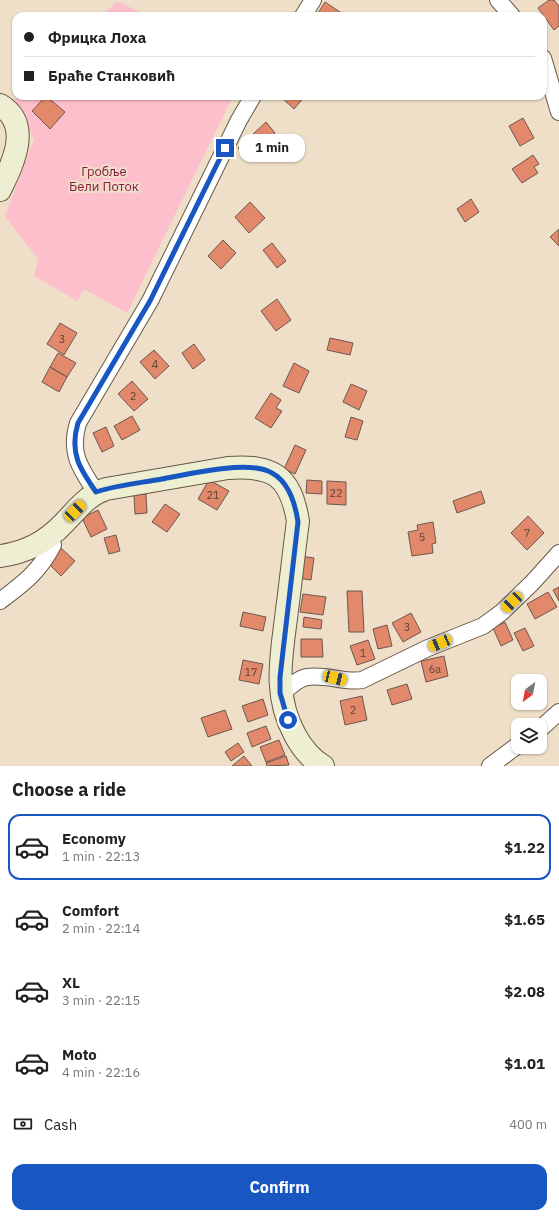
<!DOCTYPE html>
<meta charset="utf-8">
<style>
body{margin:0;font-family:"IBM Plex Sans",sans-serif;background:#f6f6f6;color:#222;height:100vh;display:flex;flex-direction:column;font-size:15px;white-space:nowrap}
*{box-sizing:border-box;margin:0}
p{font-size:13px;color:#767676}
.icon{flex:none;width:22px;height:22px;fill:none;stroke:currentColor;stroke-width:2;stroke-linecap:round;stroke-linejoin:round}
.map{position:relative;height:766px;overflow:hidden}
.sheet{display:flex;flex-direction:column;background:#fff;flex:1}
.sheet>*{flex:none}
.banner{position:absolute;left:12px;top:12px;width:535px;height:88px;border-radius:12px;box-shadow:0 1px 3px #0004;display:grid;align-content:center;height:88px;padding:0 12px;background:#fff}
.needle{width:26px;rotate:212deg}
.controls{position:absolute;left:511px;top:674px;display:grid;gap:8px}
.controls a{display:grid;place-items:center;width:36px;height:36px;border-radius:8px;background:#fff;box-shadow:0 1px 3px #0004;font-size:20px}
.end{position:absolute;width:18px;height:18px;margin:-9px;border:5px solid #1856c2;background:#fff;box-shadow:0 0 0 2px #fff}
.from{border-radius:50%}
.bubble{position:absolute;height:28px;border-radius:12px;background:#fff;box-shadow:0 1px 3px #0004;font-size:13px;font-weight:700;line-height:28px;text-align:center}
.car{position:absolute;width:12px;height:24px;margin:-12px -6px;border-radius:5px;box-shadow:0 0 3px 1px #0007;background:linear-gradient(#f5c518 24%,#345 0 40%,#f5c518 0 76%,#345 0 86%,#f5c518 0)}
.banner b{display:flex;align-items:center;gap:14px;height:38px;font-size:15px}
.banner b+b{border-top:1px solid #e0e0e0}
.banner i{width:10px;height:10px;background:#222}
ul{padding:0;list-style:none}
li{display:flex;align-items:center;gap:12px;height:66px;margin:0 8px 6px;padding:0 4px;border:2px solid transparent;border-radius:12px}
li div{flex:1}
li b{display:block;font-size:15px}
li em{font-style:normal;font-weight:700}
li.current{border-color:#1856c2}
li>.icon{width:36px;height:36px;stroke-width:1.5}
h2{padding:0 12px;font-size:18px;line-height:48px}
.pay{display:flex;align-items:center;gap:10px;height:44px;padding:0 12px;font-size:15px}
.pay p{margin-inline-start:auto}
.action{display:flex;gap:8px;margin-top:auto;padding:8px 12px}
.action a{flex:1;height:46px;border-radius:12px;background:#1856c2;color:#fff;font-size:16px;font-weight:700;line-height:46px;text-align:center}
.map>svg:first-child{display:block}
.green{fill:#fdbfcb}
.building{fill:#e1896a;stroke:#6e574f}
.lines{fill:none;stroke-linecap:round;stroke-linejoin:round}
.street-casing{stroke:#665946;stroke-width:18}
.secondary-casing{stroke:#665946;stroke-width:24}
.street{stroke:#fff;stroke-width:16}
.secondary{stroke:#eeeed2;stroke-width:22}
.route{stroke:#1856c2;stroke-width:5}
.labels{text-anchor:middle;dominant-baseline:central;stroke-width:4;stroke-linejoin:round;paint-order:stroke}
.number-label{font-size:11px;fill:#5e4336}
.park-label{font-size:13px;fill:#891a42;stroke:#efdfc9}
</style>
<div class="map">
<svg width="559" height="766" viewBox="0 0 559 766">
<rect width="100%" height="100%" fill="#efdfc9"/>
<path class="green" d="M 117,1 L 148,16 L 102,16 Z
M 20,96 L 233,96 L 127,313 L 84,289 L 77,301 L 34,276 L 38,259 L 5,216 L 34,139 L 13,101 Z"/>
<path class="building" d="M 549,0 L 554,0 L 559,6 L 559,26 L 554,30 L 538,8 Z
M 325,2 L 346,16 L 323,16 L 318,13 Z
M 46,96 L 65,112 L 50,129 L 32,111 Z
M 282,96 L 305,96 L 294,109 L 281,97 Z
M 523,118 L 534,138 L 520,146 L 509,126 Z
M 266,122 L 275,133 L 261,146 L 252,135 Z
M 250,137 L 260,147 L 248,158 L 238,148 Z
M 533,155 L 539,164 L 534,167 L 538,173 L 522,183 L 512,169 Z
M 471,199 L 479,212 L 465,222 L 457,209 Z
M 250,202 L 265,218 L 249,233 L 235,217 Z
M 559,229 L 559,246 L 550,237 Z
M 223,240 L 236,253 L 221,269 L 208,256 Z
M 272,243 L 286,261 L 277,268 L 263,250 Z
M 277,299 L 291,320 L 276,331 L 261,311 Z
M 60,323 L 77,333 L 64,355 L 47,344 Z
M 330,338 L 353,343 L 350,355 L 327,350 Z
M 194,344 L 205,360 L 193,369 L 182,353 Z
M 154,350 L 169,366 L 155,379 L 140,362 Z
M 58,353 L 76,363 L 67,377 L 50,367 Z
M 294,363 L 309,371 L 299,393 L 283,386 Z
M 50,367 L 67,377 L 59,392 L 42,382 Z
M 132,381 L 148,399 L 134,411 L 118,394 Z
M 351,384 L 367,391 L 359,410 L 343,402 Z
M 271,393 L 281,400 L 276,408 L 282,411 L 271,428 L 255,418 Z
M 132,416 L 140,430 L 122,440 L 114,426 Z
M 351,417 L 363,421 L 357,440 L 345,437 Z
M 106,427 L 114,446 L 102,452 L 93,433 Z
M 295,445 L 306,450 L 295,474 L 284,469 Z
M 209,480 L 229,491 L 217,510 L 198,499 Z
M 307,480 L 322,481 L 322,494 L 306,493 Z
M 327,481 L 346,482 L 346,505 L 327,504 Z
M 481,491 L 485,503 L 457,513 L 453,501 Z
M 146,494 L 147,513 L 135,514 L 134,495 Z
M 165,504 L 180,514 L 167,532 L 152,522 Z
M 98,510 L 107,529 L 91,537 L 82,518 Z
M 528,516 L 544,533 L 527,550 L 511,533 Z
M 433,522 L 436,543 L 432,544 L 433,553 L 412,556 L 408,532 L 418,530 L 417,525 Z
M 116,535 L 120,551 L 109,554 L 104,538 Z
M 61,548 L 75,561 L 61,576 L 47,562 Z
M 300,556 L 314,558 L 311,580 L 297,578 Z
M 559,587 L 559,601 L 553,590 Z
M 347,591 L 362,591 L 364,632 L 349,632 Z
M 548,592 L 557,607 L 535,619 L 527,604 Z
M 303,594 L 326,597 L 323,615 L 300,612 Z
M 243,612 L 266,617 L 263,631 L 240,626 Z
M 411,613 L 421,632 L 403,642 L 392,623 Z
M 304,617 L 322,620 L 321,629 L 303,627 Z
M 505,622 L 513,640 L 501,646 L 493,628 Z
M 387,625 L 392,646 L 378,649 L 373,629 Z
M 525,628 L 534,646 L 523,651 L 514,633 Z
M 301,639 L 322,639 L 323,657 L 301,657 Z
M 368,640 L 375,659 L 357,665 L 350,646 Z
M 444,656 L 448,676 L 426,682 L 421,661 Z
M 243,660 L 263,664 L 259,684 L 239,680 Z
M 407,684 L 412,699 L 392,705 L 387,690 Z
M 362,696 L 367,720 L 345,725 L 340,701 Z
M 263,699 L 268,715 L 248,722 L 242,706 Z
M 225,710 L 232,729 L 208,737 L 201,718 Z
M 266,726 L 271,739 L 252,747 L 247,733 Z
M 279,740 L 285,755 L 266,762 L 260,747 Z
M 238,743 L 244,752 L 231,761 L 225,752 Z
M 244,756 L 252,766 L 232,766 Z
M 286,756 L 289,765 L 267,766 L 266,763 Z"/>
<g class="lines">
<g class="street-casing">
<path id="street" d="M 498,0 L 512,16
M 303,16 L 313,0
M 543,58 L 559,112
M 96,492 C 80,468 69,453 78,423 L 150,301 L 239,120 L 253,96
M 0,601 C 24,583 39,572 53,545 L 49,536
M 280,693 C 290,689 295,679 307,677 C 326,674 345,683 362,680 L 428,648 L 483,626 L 502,612 L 532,583 L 559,553
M 540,729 L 559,712
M 490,766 L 518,745"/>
</g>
<g class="secondary-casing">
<path id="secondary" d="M 0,105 C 33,125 12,165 0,190
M 0,556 C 24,553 46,542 63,524 C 77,510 87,495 106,489 L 228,468 C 273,465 290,475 298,521 C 294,551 291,580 287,610 C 282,654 272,693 295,735 C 302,748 311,759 323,766"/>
</g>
<use href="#street" class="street"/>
<use href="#secondary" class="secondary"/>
</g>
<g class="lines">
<path class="route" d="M 225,148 L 150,301 L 78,423 C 69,453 80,469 96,492 C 117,485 140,483 162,479 C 189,474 244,461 268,471 C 288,479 295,502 298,522 L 280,677 L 280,693 L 288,720"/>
</g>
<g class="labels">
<g class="number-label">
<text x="62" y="339">3</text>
<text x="155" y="364">4</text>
<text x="133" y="396">2</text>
<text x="336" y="493">22</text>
<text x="213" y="495">21</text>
<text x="527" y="533">7</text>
<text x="422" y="537">5</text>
<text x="407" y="627">3</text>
<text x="363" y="653">1</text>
<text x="435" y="669">6a</text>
<text x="251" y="672">17</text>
<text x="353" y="710">2</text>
</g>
<g class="park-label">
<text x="104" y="171">Гробље<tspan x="104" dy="15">Бели Поток</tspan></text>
</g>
</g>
</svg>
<div class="controls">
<a><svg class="needle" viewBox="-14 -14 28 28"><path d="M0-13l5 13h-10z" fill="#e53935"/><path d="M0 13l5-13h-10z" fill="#767676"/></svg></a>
<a><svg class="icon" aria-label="layers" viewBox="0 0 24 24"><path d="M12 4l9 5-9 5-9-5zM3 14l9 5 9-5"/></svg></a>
</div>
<i class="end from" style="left:288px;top:720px"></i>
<i class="end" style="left:225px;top:148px"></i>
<div class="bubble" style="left:239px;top:134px;width:66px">1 min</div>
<i class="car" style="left:75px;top:511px;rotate:45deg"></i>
<i class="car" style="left:512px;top:602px;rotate:226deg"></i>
<i class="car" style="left:440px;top:643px;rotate:247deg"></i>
<i class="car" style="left:335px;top:678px;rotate:104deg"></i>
<div class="banner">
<b><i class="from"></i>Фрицка Лоха</b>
<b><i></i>Браће Станковић</b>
</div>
</div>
<section class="sheet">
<h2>Choose a ride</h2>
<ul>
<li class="current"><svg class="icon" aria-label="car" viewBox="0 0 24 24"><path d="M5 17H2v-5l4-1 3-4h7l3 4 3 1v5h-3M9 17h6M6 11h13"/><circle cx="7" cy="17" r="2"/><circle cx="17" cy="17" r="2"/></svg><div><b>Economy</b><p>1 min · 22:13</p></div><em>$1.22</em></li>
<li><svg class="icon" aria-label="car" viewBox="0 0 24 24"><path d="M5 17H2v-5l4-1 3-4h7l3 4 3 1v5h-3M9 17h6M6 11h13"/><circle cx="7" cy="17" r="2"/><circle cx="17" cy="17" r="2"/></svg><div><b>Comfort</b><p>2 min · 22:14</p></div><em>$1.65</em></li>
<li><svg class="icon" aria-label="car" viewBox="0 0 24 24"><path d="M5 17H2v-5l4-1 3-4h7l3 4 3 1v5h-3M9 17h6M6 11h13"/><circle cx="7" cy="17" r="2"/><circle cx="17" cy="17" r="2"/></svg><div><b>XL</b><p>3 min · 22:15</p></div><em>$2.08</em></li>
<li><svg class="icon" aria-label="car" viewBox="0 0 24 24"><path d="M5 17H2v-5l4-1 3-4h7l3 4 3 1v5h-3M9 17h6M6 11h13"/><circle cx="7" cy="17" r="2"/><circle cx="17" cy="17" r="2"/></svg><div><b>Moto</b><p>4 min · 22:16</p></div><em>$1.01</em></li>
</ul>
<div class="pay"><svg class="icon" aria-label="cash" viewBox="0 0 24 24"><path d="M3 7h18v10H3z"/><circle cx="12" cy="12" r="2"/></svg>Cash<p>400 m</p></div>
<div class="action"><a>Confirm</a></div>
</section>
